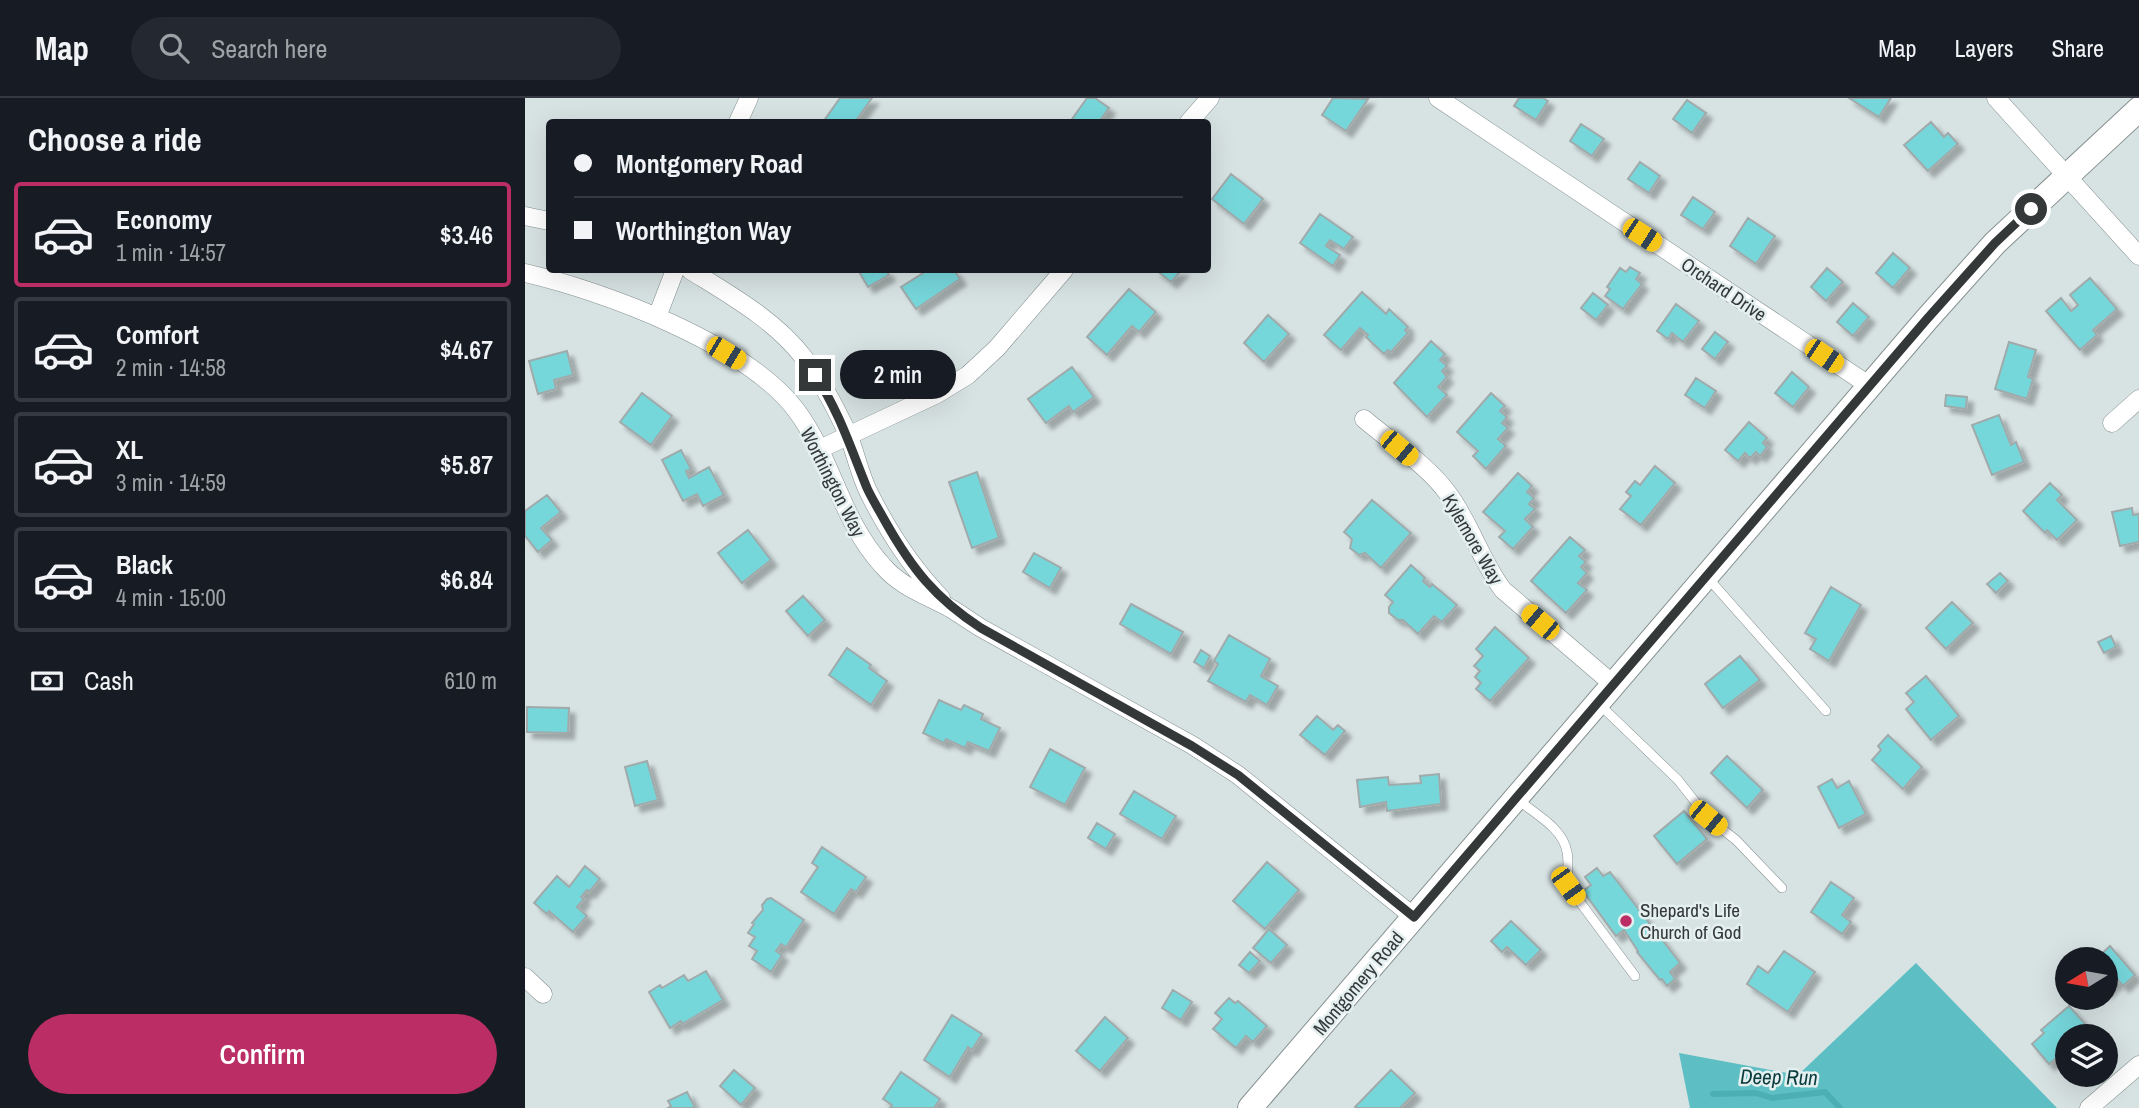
<!DOCTYPE html>
<meta charset="utf-8">
<style>
body{margin:0;font-family:"Archivo Narrow",sans-serif;background:#242831;color:#f1f3f6;height:100vh;display:flex;flex-direction:column;font-size:26px;white-space:nowrap}
*{box-sizing:border-box;margin:0}
p{font-size:23px;color:#9ea1a6}
.icon{flex:none;width:38px;height:38px;fill:none;stroke:currentColor;stroke-width:2;stroke-linecap:round;stroke-linejoin:round}
.map{position:relative;flex:1;overflow:hidden}
.drawer{display:flex;flex-direction:column;background:#171b24;width:525px}
.drawer>*{flex:none}
.guide{position:absolute;left:21px;top:21px;width:665px;height:154px;border-radius:7px;box-shadow:0 7px 28px #0002;display:grid;align-content:center;height:154px;padding:0 28px;background:#171b24}
.needle{width:46px;rotate:259deg}
.fabs{position:absolute;left:1530px;top:849px;display:grid;gap:14px}
.fabs a{display:grid;place-items:center;width:63px;height:63px;border-radius:50%;background:#171b24;box-shadow:0 7px 28px #0002;font-size:35px}
.end{position:absolute;width:32px;height:32px;margin:-16px;border:9px solid #343838;background:#fff;box-shadow:0 0 0 4px #fff}
.from{border-radius:50%}
.bubble{position:absolute;height:49px;border-radius:24px;background:#171b24;box-shadow:0 7px 28px #0002;font-size:23px;font-weight:600;line-height:49px;text-align:center}
.car{position:absolute;width:21px;height:42px;margin:-21px -10px;border-radius:9px;box-shadow:0 0 5px 2px #0007;background:linear-gradient(#f5c518 24%,#345 0 40%,#f5c518 0 76%,#345 0 86%,#f5c518 0)}
.guide b{display:flex;align-items:center;gap:24px;height:66px;font-size:26px}
.guide b+b{border-top:2px solid #363941}
.guide i{width:18px;height:18px;background:#f1f3f6}
ul{padding:0;list-style:none}
li{display:flex;align-items:center;gap:21px;height:105px;margin:0 14px 10px;padding:0 14px;border:4px solid #363941;border-radius:7px}
li div{flex:1}
li b{display:block;font-size:26px}
li em{font-style:normal;font-weight:600}
li.active{border-color:#ba2e65}
li>.icon{width:63px;height:63px;stroke-width:1.5}
h2{padding:0 28px;font-size:32px;line-height:84px}
.pay{display:flex;align-items:center;gap:18px;height:77px;padding:0 28px;font-size:26px}
.pay p{margin-inline-start:auto}
.button{display:flex;gap:14px;margin-top:auto;padding:14px 28px}
.button a{flex:1;height:80px;border-radius:42px;background:#ba2e65;color:#fff;font-size:28px;font-weight:600;line-height:80px;text-align:center}
header{display:flex;align-items:center;gap:42px;box-sizing:border-box;height:98px;padding:0 35px;background:#171b24;border-bottom:2px solid #363941}
header strong{font-size:33px}
nav{display:flex;gap:38px;margin-inline-start:auto;font-size:24px}
.search{width:490px;height:63px;background:#242831;display:flex;align-items:center;gap:18px;box-sizing:border-box;padding:0 24px;border-radius:38px;color:#9ea1a6;font-size:26px}
main{display:flex;flex:1;min-height:0}
.map>svg:first-child{display:block}
.forest{fill:#5dbfc3}
.lines{fill:none;stroke-linecap:round;stroke-linejoin:round}
.stream{stroke:#4bafb3;stroke-width:6}
.building{fill:#76d7db;stroke:#a0aaab;stroke-width:2;filter:url(#shadow)}
.lane-casing{stroke:#869090;stroke-width:10}
.street-casing{stroke:#869090;stroke-width:19}
.secondary-casing{stroke:#869090;stroke-width:26}
.lane{stroke:#fff;stroke-width:9}
.street{stroke:#fff;stroke-width:18}
.secondary{stroke:#fff;stroke-width:24}
.route{stroke:#343838;stroke-width:9}
.poi-dot{fill:#ba2e65;stroke:#e4efef;stroke-width:2.5}
.labels{text-anchor:middle;dominant-baseline:central;stroke-width:5;stroke-linejoin:round;paint-order:stroke}
.street-label{font-size:19px;fill:#343838;stroke:#e4efef}
.poi-label{font-size:19px;fill:#343838;stroke:#e4efef;text-anchor:start}
.water-label{font-size:21px;font-style:italic;fill:#0a3b3c;stroke:#e4efef}
</style>
<header>
<strong>Map</strong>
<div class="search"><svg class="icon" aria-label="search" viewBox="0 0 24 24"><circle cx="10" cy="10" r="6"/><path d="M15 15l6 6"/></svg>Search here</div>
<nav><a>Map</a><a>Layers</a><a>Share</a></nav>
</header>
<main>
<section class="drawer">
<h2>Choose a ride</h2>
<ul>
<li class="active"><svg class="icon" aria-label="car" viewBox="0 0 24 24"><path d="M5 17H2v-5l4-1 3-4h7l3 4 3 1v5h-3M9 17h6M6 11h13"/><circle cx="7" cy="17" r="2"/><circle cx="17" cy="17" r="2"/></svg><div><b>Economy</b><p>1 min · 14:57</p></div><em>$3.46</em></li>
<li><svg class="icon" aria-label="car" viewBox="0 0 24 24"><path d="M5 17H2v-5l4-1 3-4h7l3 4 3 1v5h-3M9 17h6M6 11h13"/><circle cx="7" cy="17" r="2"/><circle cx="17" cy="17" r="2"/></svg><div><b>Comfort</b><p>2 min · 14:58</p></div><em>$4.67</em></li>
<li><svg class="icon" aria-label="car" viewBox="0 0 24 24"><path d="M5 17H2v-5l4-1 3-4h7l3 4 3 1v5h-3M9 17h6M6 11h13"/><circle cx="7" cy="17" r="2"/><circle cx="17" cy="17" r="2"/></svg><div><b>XL</b><p>3 min · 14:59</p></div><em>$5.87</em></li>
<li><svg class="icon" aria-label="car" viewBox="0 0 24 24"><path d="M5 17H2v-5l4-1 3-4h7l3 4 3 1v5h-3M9 17h6M6 11h13"/><circle cx="7" cy="17" r="2"/><circle cx="17" cy="17" r="2"/></svg><div><b>Black</b><p>4 min · 15:00</p></div><em>$6.84</em></li>
</ul>
<div class="pay"><svg class="icon" aria-label="cash" viewBox="0 0 24 24"><path d="M3 7h18v10H3z"/><circle cx="12" cy="12" r="2"/></svg>Cash<p>610 m</p></div>
<div class="button"><a>Confirm</a></div>
</section>
<div class="map">
<svg width="1614" height="1010" viewBox="0 0 1614 1010">
<defs>
<filter id="shadow"><feDropShadow dx="6" dy="6" stdDeviation="2" flood-color="#0004"/></filter>
</defs>
<rect width="100%" height="100%" fill="#d7e2e2"/>
<path class="forest" d="M 1391,865 L 1532,1010 L 1165,1010 L 1154,955 L 1273,977 Z"/>
<g class="lines">
<path class="stream" d="M 1188,996 L 1231,995 L 1247,1000 L 1300,994 L 1315,1010"/>
</g>
<path class="building" d="M 315,0 L 347,0 L 330,24 L 298,24 Z
M 562,0 L 570,0 L 584,10 L 574,24 L 545,24 Z
M 808,0 L 843,1 L 821,33 L 797,17 Z
M 994,0 L 1018,0 L 1023,3 L 1011,22 L 989,8 Z
M 1324,0 L 1366,0 L 1354,19 Z
M 1162,2 L 1181,15 L 1167,35 L 1148,21 Z
M 1406,24 L 1419,39 L 1423,35 L 1433,46 L 1403,73 L 1379,47 Z
M 1056,26 L 1079,41 L 1067,58 L 1045,43 Z
M 1115,64 L 1135,78 L 1124,95 L 1103,81 Z
M 706,76 L 738,101 L 719,126 L 687,101 Z
M 1168,99 L 1190,114 L 1178,131 L 1156,117 Z
M 795,116 L 828,139 L 819,151 L 805,142 L 801,148 L 815,157 L 808,168 L 775,145 Z
M 1223,120 L 1250,138 L 1231,166 L 1205,148 Z
M 1368,155 L 1385,170 L 1368,190 L 1351,175 Z
M 1105,169 L 1115,175 L 1111,181 L 1117,186 L 1098,211 L 1080,198 L 1085,191 L 1082,189 L 1095,170 L 1101,174 Z
M 1302,170 L 1318,184 L 1301,203 L 1286,189 Z
M 333,172 L 361,172 L 364,177 L 343,189 Z
M 403,172 L 429,172 L 435,181 L 391,211 L 376,189 Z
M 631,172 L 657,172 L 646,184 Z
M 1565,180 L 1592,211 L 1568,232 L 1572,237 L 1555,252 L 1521,213 L 1536,200 L 1546,213 L 1553,207 L 1545,197 Z
M 604,191 L 631,214 L 614,234 L 607,228 L 582,257 L 562,239 Z
M 837,194 L 861,216 L 864,211 L 883,229 L 880,232 L 883,235 L 866,254 L 863,252 L 859,256 L 841,239 L 843,237 L 835,230 L 816,252 L 799,237 Z
M 1068,195 L 1083,207 L 1071,222 L 1056,210 Z
M 1328,205 L 1344,219 L 1328,238 L 1312,224 Z
M 1151,206 L 1174,223 L 1158,244 L 1147,235 L 1143,241 L 1132,233 Z
M 743,217 L 764,236 L 739,264 L 719,245 Z
M 1190,234 L 1203,244 L 1190,261 L 1177,251 Z
M 906,243 L 920,256 L 915,262 L 922,268 L 917,273 L 922,279 L 913,289 L 922,297 L 902,319 L 869,285 Z
M 1484,244 L 1511,252 L 1503,279 L 1508,281 L 1502,301 L 1470,291 Z
M 42,253 L 48,277 L 29,282 L 31,291 L 13,296 L 4,263 Z
M 547,269 L 569,299 L 548,314 L 544,308 L 521,325 L 503,301 Z
M 1267,274 L 1284,289 L 1268,309 L 1250,295 Z
M 1171,280 L 1191,293 L 1180,310 L 1160,297 Z
M 117,295 L 147,318 L 126,347 L 95,324 Z
M 966,295 L 980,308 L 975,313 L 982,319 L 977,325 L 983,330 L 973,341 L 981,348 L 961,371 L 948,358 L 953,353 L 932,334 Z
M 1421,297 L 1442,299 L 1441,311 L 1420,308 Z
M 1474,317 L 1486,347 L 1491,344 L 1499,364 L 1467,377 L 1447,327 Z
M 1224,324 L 1242,340 L 1238,345 L 1242,349 L 1235,358 L 1231,354 L 1225,360 L 1220,355 L 1213,363 L 1200,352 Z
M 156,352 L 166,371 L 161,373 L 164,380 L 184,369 L 199,397 L 178,408 L 172,396 L 158,403 L 137,362 Z
M 1130,368 L 1150,385 L 1116,427 L 1095,411 L 1106,398 L 1101,394 L 1110,383 L 1115,387 Z
M 452,374 L 474,440 L 447,450 L 424,384 Z
M 993,375 L 1007,388 L 1002,394 L 1009,400 L 1004,406 L 1010,411 L 1000,421 L 1008,429 L 988,451 L 974,439 L 980,433 L 958,414 Z
M 1525,385 L 1537,397 L 1532,402 L 1552,422 L 1532,442 L 1522,432 L 1520,435 L 1498,413 Z
M 22,397 L 36,414 L 16,430 L 27,442 L 13,454 L 0,438 L 0,413 Z
M 847,402 L 886,435 L 856,470 L 840,455 L 834,457 L 825,450 L 827,441 L 819,434 Z
M 1607,410 L 1608,417 L 1614,416 L 1614,444 L 1595,448 L 1587,414 Z
M 223,432 L 246,462 L 217,485 L 193,455 Z
M 1045,439 L 1060,452 L 1054,458 L 1061,464 L 1056,469 L 1062,475 L 1053,485 L 1062,492 L 1041,515 L 1006,483 Z
M 509,455 L 536,470 L 525,490 L 498,474 Z
M 886,467 L 900,480 L 898,483 L 905,489 L 907,486 L 932,507 L 917,524 L 909,518 L 893,536 L 878,522 L 873,522 L 864,515 L 864,509 L 868,504 L 860,497 Z
M 1475,475 L 1483,483 L 1471,495 L 1462,486 Z
M 1306,489 L 1336,507 L 1304,563 L 1285,551 L 1291,541 L 1280,535 Z
M 278,498 L 300,522 L 283,538 L 261,513 Z
M 1427,504 L 1448,525 L 1421,551 L 1401,530 Z
M 606,506 L 658,534 L 646,556 L 595,526 Z
M 970,529 L 1004,560 L 965,603 L 951,591 L 956,585 L 950,579 L 955,573 L 949,568 L 958,558 L 951,551 Z
M 704,537 L 745,561 L 736,578 L 753,588 L 742,607 L 725,597 L 721,604 L 683,583 L 693,566 L 689,563 Z
M 1586,538 L 1591,549 L 1579,555 L 1573,544 Z
M 322,550 L 346,567 L 344,570 L 362,583 L 346,607 L 304,577 Z
M 676,552 L 685,558 L 679,570 L 669,564 Z
M 1215,558 L 1235,582 L 1198,610 L 1180,586 Z
M 1401,578 L 1434,618 L 1406,642 L 1381,611 L 1389,604 L 1381,595 Z
M 414,602 L 436,612 L 439,607 L 458,616 L 456,621 L 475,630 L 464,653 L 443,644 L 440,650 L 421,641 L 419,645 L 398,635 Z
M 2,609 L 44,610 L 43,635 L 2,634 Z
M 792,618 L 808,632 L 813,627 L 820,633 L 800,657 L 775,637 Z
M 1363,637 L 1397,669 L 1378,691 L 1347,662 L 1356,652 L 1353,648 Z
M 525,651 L 560,670 L 540,707 L 505,689 Z
M 1202,658 L 1238,692 L 1222,710 L 1186,675 Z
M 122,663 L 133,702 L 110,708 L 100,669 Z
M 914,676 L 916,706 L 862,713 L 861,704 L 835,709 L 832,682 L 863,679 L 864,687 L 896,685 L 895,678 Z
M 1307,681 L 1312,690 L 1324,683 L 1341,716 L 1314,730 L 1293,689 Z
M 609,693 L 651,718 L 637,741 L 595,716 Z
M 1159,713 L 1182,741 L 1152,766 L 1129,738 Z
M 572,725 L 590,736 L 581,751 L 563,740 Z
M 297,749 L 341,779 L 331,794 L 326,791 L 309,816 L 276,794 L 293,769 L 287,765 Z
M 742,764 L 774,792 L 740,831 L 708,803 Z
M 60,768 L 75,781 L 64,794 L 62,792 L 56,799 L 59,801 L 52,809 L 62,818 L 48,834 L 24,813 L 22,816 L 9,805 L 32,778 L 44,789 Z
M 1072,770 L 1078,778 L 1085,774 L 1155,865 L 1145,874 L 1150,881 L 1142,888 L 1137,881 L 1135,882 L 1112,854 L 1113,853 L 1099,832 L 1091,838 L 1058,793 L 1066,787 L 1060,779 Z
M 1306,784 L 1329,800 L 1317,817 L 1326,824 L 1317,836 L 1286,814 Z
M 246,800 L 279,822 L 261,849 L 256,846 L 251,853 L 257,857 L 246,874 L 227,861 L 232,853 L 224,848 L 230,839 L 223,835 L 229,826 L 227,825 L 238,812 L 237,807 L 242,801 Z
M 986,823 L 1016,852 L 1001,867 L 982,849 L 977,854 L 966,843 Z
M 744,831 L 762,847 L 746,865 L 728,850 Z
M 1585,848 L 1610,877 L 1598,888 L 1593,882 L 1580,894 L 1580,861 L 1571,861 Z
M 1259,853 L 1290,874 L 1263,914 L 1222,886 L 1233,868 L 1243,875 Z
M 725,854 L 735,863 L 724,875 L 714,867 Z
M 181,873 L 198,902 L 157,926 L 156,923 L 145,930 L 124,894 L 135,887 L 137,890 L 159,877 L 163,883 Z
M 648,892 L 667,904 L 656,922 L 637,910 Z
M 704,900 L 710,905 L 713,903 L 742,928 L 728,944 L 721,938 L 711,950 L 688,931 L 697,921 L 690,915 Z
M 1544,908 L 1562,928 L 1550,938 L 1542,938 L 1542,945 L 1536,950 L 1539,954 L 1524,966 L 1507,946 L 1519,935 L 1516,932 Z
M 427,917 L 457,936 L 447,952 L 443,949 L 425,979 L 399,962 Z
M 580,919 L 603,940 L 575,973 L 551,953 Z
M 209,972 L 230,990 L 216,1007 L 195,988 Z
M 866,972 L 890,995 L 875,1010 L 831,1010 L 830,1009 Z
M 376,974 L 415,1001 L 409,1010 L 365,1010 L 367,1007 L 358,1001 Z
M 162,994 L 170,1010 L 143,1010 L 146,1008 L 143,1003 Z"/>
<g class="lines">
<g class="lane-casing">
<path id="lane" d="M 1182,479 L 1301,613
M 1074,606 L 1153,682 L 1183,720 L 1211,742 L 1257,790
M 992,701 C 1010,716 1038,730 1042,754 C 1044,763 1042,777 1043,788 L 1110,878"/>
</g>
<g class="street-casing">
<path id="street" d="M 913,0 L 1345,288
M 1471,0 L 1614,158
M 213,24 L 224,0
M 664,24 L 685,0
M 0,118 L 24,123
M 165,172 C 205,197 250,222 279,260 C 297,284 312,312 324,339 C 331,357 335,377 344,395 C 363,433 386,469 416,500
M 0,175 C 79,193 221,246 271,312 C 307,360 316,423 358,468 C 376,489 401,497 425,510 C 435,516 445,523 456,530 L 667,647 L 713,677 L 889,819
M 132,219 L 150,172
M 839,321 C 867,345 903,367 924,397 C 946,427 956,463 978,492 L 1089,587
M 1587,325 L 1614,301
M 295,351 L 412,296 L 443,277 L 472,250 L 539,172
M 0,879 L 18,896
M 1564,1010 L 1614,967"/>
</g>
<g class="secondary-casing">
<path id="secondary" d="M 725,1010 L 1402,221 L 1470,145 L 1614,11"/>
</g>
<use href="#lane" class="lane"/>
<use href="#street" class="street"/>
<use href="#secondary" class="secondary"/>
</g>
<g class="lines">
<path class="route" d="M 290,277 C 314,313 326,351 342,390 C 347,401 354,412 360,423 C 387,471 410,500 456,530 L 667,648 L 713,677 L 889,819 L 1402,221 L 1470,145 L 1506,111"/>
</g>
<circle class="poi-dot" cx="1101" cy="823" r="7"/>
<g class="labels">
<g class="street-label">
<text transform="translate(1199 191) rotate(34)">Orchard Drive</text>
<text transform="translate(308 384) rotate(63)">Worthington Way</text>
<text transform="translate(948 441) rotate(60)">Kylemore Way</text>
<text transform="translate(833 885) rotate(-50)">Montgomery Road</text>
</g>
<g class="poi-label">
<text x="1115" y="812">Shepard's Life<tspan x="1115" dy="22">Church of God</tspan></text>
</g>
<g class="water-label">
<text transform="translate(1254 979) rotate(1)">Deep Run</text>
</g>
</g>
</svg>
<div class="fabs">
<a><svg class="needle" viewBox="-14 -14 28 28"><path d="M0-13l5 13h-10z" fill="#e53935"/><path d="M0 13l5-13h-10z" fill="#9ea1a6"/></svg></a>
<a><svg class="icon" aria-label="layers" viewBox="0 0 24 24"><path d="M12 4l9 5-9 5-9-5zM3 14l9 5 9-5"/></svg></a>
</div>
<i class="end from" style="left:1506px;top:111px"></i>
<i class="end" style="left:290px;top:277px"></i>
<div class="bubble" style="left:315px;top:252px;width:116px">2 min</div>
<i class="car" style="left:1117px;top:137px;rotate:123deg"></i>
<i class="car" style="left:201px;top:255px;rotate:121deg"></i>
<i class="car" style="left:1299px;top:258px;rotate:124deg"></i>
<i class="car" style="left:874px;top:350px;rotate:130deg"></i>
<i class="car" style="left:1015px;top:524px;rotate:310deg"></i>
<i class="car" style="left:1183px;top:720px;rotate:129deg"></i>
<i class="car" style="left:1043px;top:788px;rotate:144deg"></i>
<div class="guide">
<b><i class="from"></i>Montgomery Road</b>
<b><i></i>Worthington Way</b>
</div>
</div>
</main>
